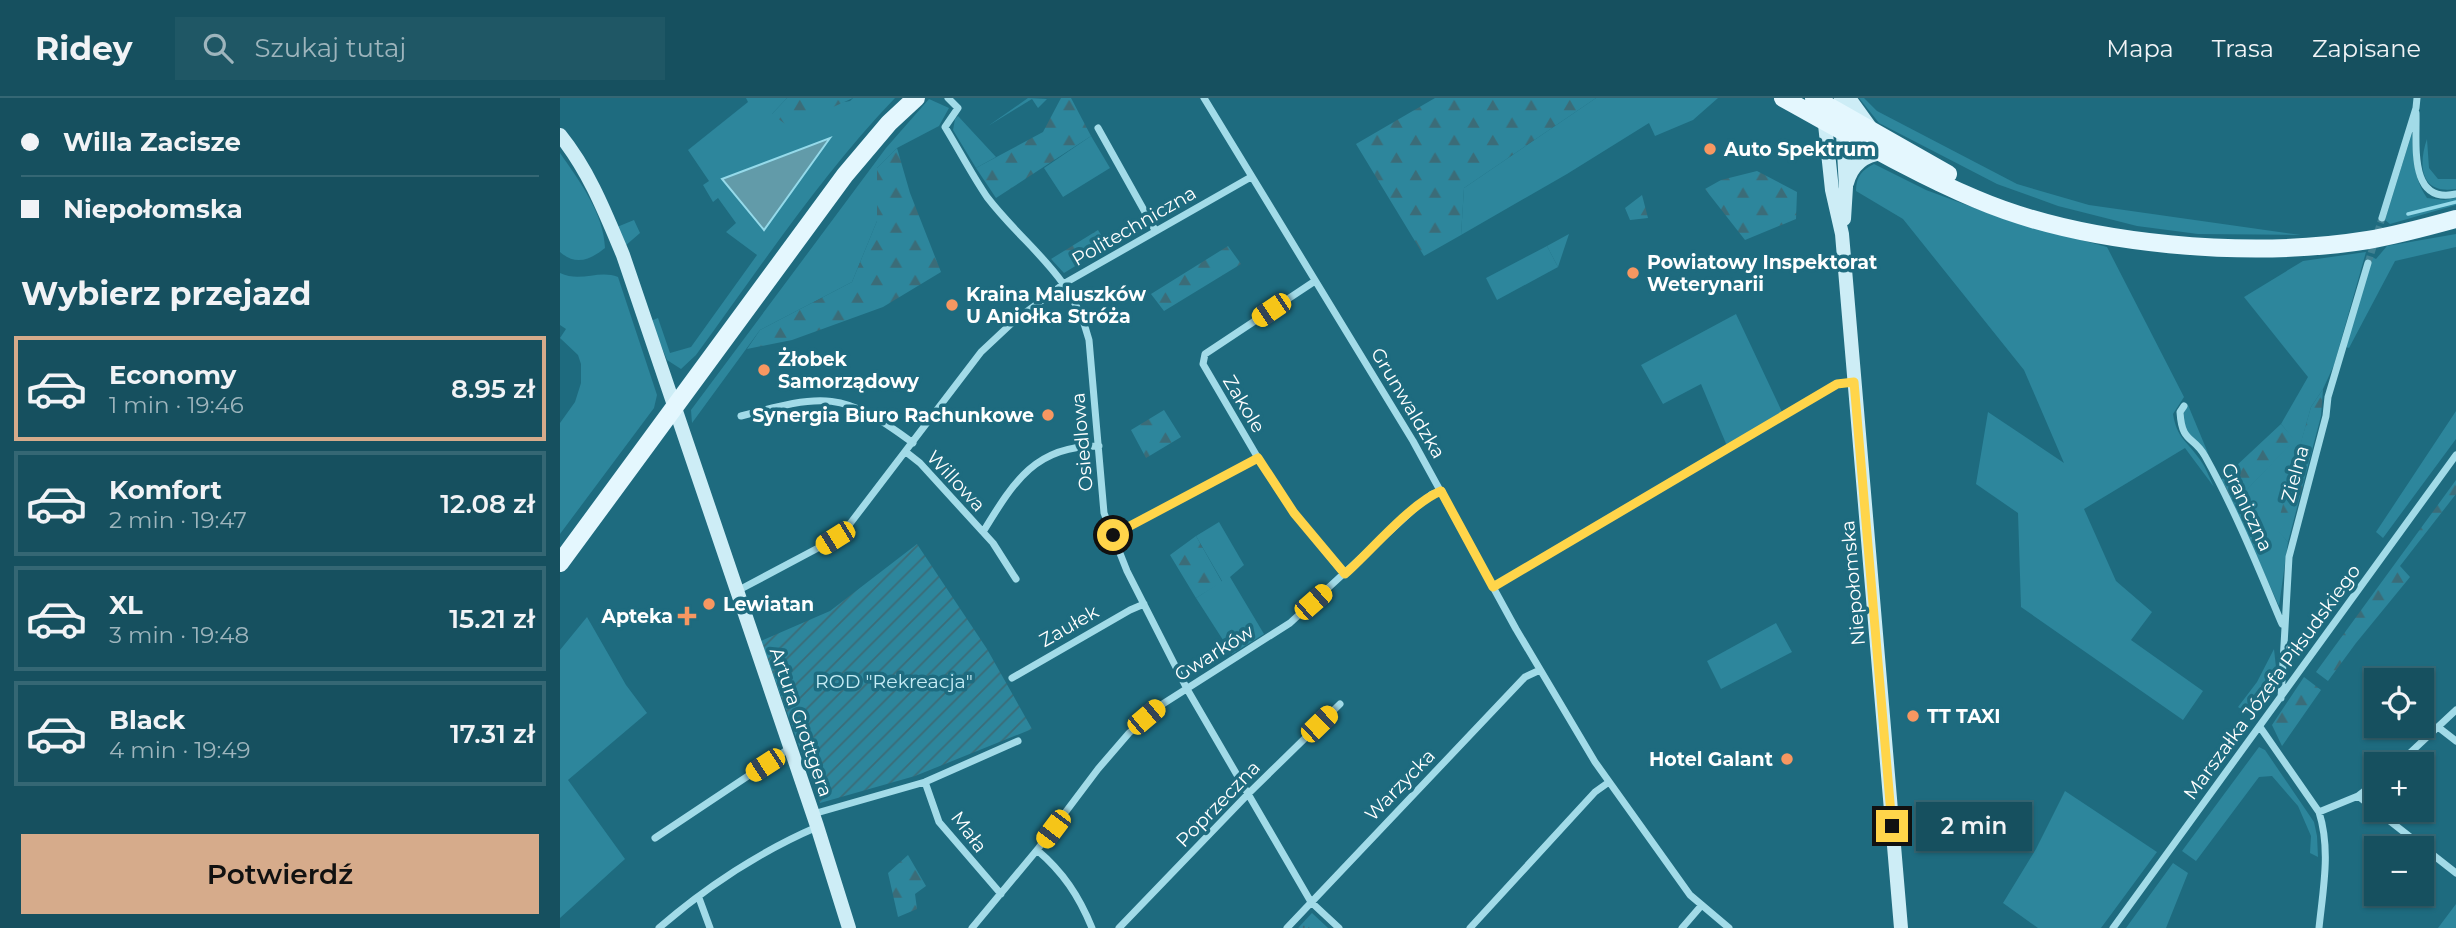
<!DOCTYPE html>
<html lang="pl">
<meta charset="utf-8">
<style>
body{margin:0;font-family:Montserrat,sans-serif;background:#1f5765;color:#f1f3f6;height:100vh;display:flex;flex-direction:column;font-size:26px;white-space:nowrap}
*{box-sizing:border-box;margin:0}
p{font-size:23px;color:#9eb5bd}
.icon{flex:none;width:38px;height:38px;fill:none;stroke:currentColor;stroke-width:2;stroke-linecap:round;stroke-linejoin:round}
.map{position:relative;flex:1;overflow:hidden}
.panel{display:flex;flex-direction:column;background:#16505f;width:560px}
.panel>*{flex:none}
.top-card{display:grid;align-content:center;height:154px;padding:0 21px;background:#16505f}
.tools{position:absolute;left:1804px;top:570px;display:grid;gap:14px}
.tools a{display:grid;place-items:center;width:70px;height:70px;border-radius:0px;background:#16505f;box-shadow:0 2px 5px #0004,0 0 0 2px #356774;font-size:35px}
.end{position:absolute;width:32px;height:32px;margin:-16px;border:9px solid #ffd54a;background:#111;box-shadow:0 0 0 4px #111}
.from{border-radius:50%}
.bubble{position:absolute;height:49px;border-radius:0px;background:#16505f;box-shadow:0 2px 5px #0004,0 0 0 2px #356774;font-size:23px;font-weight:600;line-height:49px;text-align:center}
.car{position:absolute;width:21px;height:42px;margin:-21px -10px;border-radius:9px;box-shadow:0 0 5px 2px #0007;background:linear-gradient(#f5c518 24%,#345 0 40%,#f5c518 0 76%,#345 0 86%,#f5c518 0)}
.top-card b{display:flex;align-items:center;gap:24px;height:66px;font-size:26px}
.top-card b+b{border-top:2px solid #356774}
.top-card i{width:18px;height:18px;background:#f1f3f6}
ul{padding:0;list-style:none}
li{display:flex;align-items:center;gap:21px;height:105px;margin:0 14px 10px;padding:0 7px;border:4px solid #356774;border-radius:0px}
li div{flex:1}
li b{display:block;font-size:26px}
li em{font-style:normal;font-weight:600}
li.on{border-color:#d6ab8b}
li>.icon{width:63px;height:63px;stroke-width:1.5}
h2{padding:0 21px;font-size:32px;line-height:84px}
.button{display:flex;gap:14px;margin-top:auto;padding:14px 21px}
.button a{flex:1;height:80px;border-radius:0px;background:#d6ab8b;color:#111;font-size:28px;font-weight:600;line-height:80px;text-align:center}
header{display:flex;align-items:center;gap:42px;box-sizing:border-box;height:98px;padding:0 35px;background:#16505f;border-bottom:2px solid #356774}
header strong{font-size:33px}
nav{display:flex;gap:38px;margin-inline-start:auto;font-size:24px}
.search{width:490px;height:63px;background:#1f5765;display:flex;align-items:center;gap:18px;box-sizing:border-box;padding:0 24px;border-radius:0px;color:#9eb5bd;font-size:26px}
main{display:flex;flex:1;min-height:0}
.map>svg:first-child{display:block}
.grass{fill:#2d869c}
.forest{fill:url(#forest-firs)}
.park{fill:url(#park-tufts)}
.garden{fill:url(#garden-furrows)}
.water{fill:#629ba9;stroke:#95daea;stroke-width:2}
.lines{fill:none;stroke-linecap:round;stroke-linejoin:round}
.stream{stroke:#95daea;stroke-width:3.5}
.street-tunnel{stroke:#408192;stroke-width:7;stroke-dasharray:7 3.5;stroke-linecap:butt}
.street{stroke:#a2dbe8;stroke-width:7}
.secondary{stroke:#cdedf6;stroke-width:14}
.primary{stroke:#e4f7fe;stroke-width:18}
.route{stroke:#ffd54a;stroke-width:9}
.poi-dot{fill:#f79761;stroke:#1e6b7f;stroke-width:2.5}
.labels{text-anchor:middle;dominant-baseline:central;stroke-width:7;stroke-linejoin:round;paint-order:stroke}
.poi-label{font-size:19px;font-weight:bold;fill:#fff;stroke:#1e6b7f;text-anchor:start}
.street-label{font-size:19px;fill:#fff;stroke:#1e6b7f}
.park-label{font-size:19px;fill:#c6edf6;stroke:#1e6b7f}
</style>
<header>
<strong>Ridey</strong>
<div class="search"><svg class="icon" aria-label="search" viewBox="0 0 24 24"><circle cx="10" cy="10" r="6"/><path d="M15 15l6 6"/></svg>Szukaj tutaj</div>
<nav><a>Mapa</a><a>Trasa</a><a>Zapisane</a></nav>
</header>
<main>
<section class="panel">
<div class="top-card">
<b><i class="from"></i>Willa Zacisze</b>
<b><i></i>Niepołomska</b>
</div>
<h2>Wybierz przejazd</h2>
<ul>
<li class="on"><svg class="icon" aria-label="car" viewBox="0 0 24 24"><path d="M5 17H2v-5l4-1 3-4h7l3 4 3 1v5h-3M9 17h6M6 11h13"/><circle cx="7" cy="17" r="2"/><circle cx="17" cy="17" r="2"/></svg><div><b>Economy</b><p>1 min · 19:46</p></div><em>8.95 zł</em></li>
<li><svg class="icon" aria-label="car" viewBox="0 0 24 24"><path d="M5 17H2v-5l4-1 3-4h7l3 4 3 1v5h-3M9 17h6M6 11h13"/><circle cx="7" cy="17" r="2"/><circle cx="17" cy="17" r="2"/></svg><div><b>Komfort</b><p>2 min · 19:47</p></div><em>12.08 zł</em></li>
<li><svg class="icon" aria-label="car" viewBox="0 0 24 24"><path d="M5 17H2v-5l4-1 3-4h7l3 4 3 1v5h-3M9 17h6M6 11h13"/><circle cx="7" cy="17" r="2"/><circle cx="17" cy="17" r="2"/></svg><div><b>XL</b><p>3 min · 19:48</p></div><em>15.21 zł</em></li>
<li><svg class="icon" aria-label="car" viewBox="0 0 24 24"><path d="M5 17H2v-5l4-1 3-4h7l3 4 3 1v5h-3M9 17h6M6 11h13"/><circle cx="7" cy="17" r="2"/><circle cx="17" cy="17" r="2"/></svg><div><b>Black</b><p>4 min · 19:49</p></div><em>17.31 zł</em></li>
</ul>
<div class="button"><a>Potwierdź</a></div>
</section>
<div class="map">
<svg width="1896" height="830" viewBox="0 0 1896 830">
<defs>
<pattern id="forest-firs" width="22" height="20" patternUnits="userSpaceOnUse" patternTransform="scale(1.75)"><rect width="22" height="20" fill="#2d869c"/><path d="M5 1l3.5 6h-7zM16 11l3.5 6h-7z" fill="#3b6c78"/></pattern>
<pattern id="park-tufts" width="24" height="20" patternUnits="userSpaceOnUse" patternTransform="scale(1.75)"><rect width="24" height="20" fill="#2d869c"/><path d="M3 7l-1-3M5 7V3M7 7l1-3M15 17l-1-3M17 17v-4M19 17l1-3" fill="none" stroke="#3b6c78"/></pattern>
<pattern id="garden-furrows" width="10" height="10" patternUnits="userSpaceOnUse" patternTransform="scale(1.75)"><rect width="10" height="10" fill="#2d869c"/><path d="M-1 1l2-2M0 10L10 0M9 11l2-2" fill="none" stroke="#3b6c78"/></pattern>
</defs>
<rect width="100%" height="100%" fill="#1e6b7f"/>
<path class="grass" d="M 186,0 L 227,0 L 212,16 L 290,3 L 293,0 L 335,0 C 260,78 200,170 136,257 L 121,271 L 107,262 L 91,223 L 98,220 L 110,255 L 131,249 L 197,157 L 166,134 L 176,125 L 158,100 L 153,104 L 143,87 L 149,83 L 128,52 L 188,4 Z
M 468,0 L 487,1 L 478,10 L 472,1 L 428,28 Z
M 1036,0 L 1158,0 L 1133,22 L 1095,38 L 1089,25 L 1007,76 L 901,137 L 904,90 Z
M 1299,0 L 1304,0 L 1317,13 L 1457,86 L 1529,107 L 1741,137 L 1638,136 L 1577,128 L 1498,108 L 1437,86 L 1319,25 Z
M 369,1 L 389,10 L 379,28 L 337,50 L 317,70 L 317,123 L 292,184 L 200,232 L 132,325 L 131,312 L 326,50 Z
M 398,18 L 436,59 L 416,70 L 393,32 L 395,21 Z
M 1852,35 C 1853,59 1853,79 1867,100 L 1884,102 L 1896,100 L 1896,107 L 1830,126 L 1825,122 Z
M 531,38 L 550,70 L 503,99 L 484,70 Z
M 1867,41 L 1869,70 L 1878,81 L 1896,81 L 1896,91 C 1860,97 1858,67 1867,41 Z
M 0,55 C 19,82 44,116 45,150 C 30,162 16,168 0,154 Z
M 1314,66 L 1366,92 L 1447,122 L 1547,149 L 1624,299 L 1613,316 C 1617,340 1626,342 1638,359 C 1645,367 1649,379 1654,389 L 1625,350 L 1524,411 L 1556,483 L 1592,514 L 1571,542 L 1643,593 L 1623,622 L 1461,509 L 1458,415 L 1416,386 L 1428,314 L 1504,365 L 1464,272 L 1343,121 L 1296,93 C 1296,78 1302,72 1314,66 Z
M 74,122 L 80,135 L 65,148 L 57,129 Z
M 1896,136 L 1896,149 L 1835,163 L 1789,250 L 1786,249 L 1812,159 L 1816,161 L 1827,148 Z
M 987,148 L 998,169 L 937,202 L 926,180 Z
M 1806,154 L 1774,267 L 1763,291 L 1751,309 L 1717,431 L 1728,444 L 1719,508 L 1673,406 L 1734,342 L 1721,326 L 1748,279 L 1684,199 L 1743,163 Z
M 0,175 C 21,185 39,171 58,179 L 97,297 L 94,310 L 0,436 L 0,325 L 15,304 L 21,285 L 21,266 L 18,257 L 0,240 L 6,231 L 0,227 Z
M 1176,216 L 1223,316 L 1167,348 L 1141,286 L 1103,306 L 1081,267 Z
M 1628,307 L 1648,355 C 1633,342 1614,326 1628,307 Z
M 1896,313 L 1896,341 L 1823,440 L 1816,434 Z
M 659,424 L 684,467 L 670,479 L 704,536 L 672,556 L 636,500 L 662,483 L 636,438 Z
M 27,519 L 66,587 L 87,615 L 8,682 L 65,761 L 0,820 L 0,552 Z
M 1216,525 L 1232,554 L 1161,591 L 1147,563 Z
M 1714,551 L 1718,588 L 1694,620 L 1678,609 L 1697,584 Z
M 1699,649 L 1705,652 L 1754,724 L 1757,738 L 1758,759 L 1750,755 L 1751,738 L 1738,708 L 1712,678 L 1699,679 L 1636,763 L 1622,753 Z
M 1505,693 L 1597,754 L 1541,830 L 1478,830 L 1443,805 L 1476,751 Z
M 1613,765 L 1628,775 L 1606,830 L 1566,830 Z
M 1896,806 L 1896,830 L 1878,830 Z"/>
<path class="forest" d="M 227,0 L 293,0 L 229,29 L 212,16 Z
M 501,0 L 511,0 L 531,38 L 436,100 L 416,70 L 483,34 Z
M 875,0 L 1036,0 L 904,90 L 901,137 L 864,158 L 796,46 Z
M 337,50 L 350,95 L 381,174 L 323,209 L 232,242 L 187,251 L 200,232 L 292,184 L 317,123 L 317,70 Z
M 1197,73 L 1237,94 L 1236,121 L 1185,142 L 1145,91 L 1161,82 Z
M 1082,97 L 1088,120 L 1070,122 L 1065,110 Z
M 538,132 L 548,148 L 504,175 L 491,161 Z
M 1009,136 L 998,169 L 987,148 Z
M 668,148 L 681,166 L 604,213 L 591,196 Z
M 1763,291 L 1761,318 L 1728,444 L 1716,431 L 1751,309 Z
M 604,312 L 621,339 L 586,360 L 571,332 Z
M 1721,326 L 1735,342 L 1673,406 L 1660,383 Z
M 1896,382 L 1896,396 L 1840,468 L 1850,479 L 1796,545 L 1768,583 L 1756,574 Z
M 636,438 L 662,484 L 636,500 L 610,457 Z
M 1744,579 L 1761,592 L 1722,648 L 1712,627 Z
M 348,757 L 366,788 L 355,796 L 357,811 L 338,819 L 328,775 Z"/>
<path class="park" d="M 752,815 L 768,830 L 738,830 Z"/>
<path class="garden" d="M 357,446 L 427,551 L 472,631 L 355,678 L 260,705 L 201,543 L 270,513 Z"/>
<path class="water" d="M 270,40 L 204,132 L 162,81 Z"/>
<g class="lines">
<path class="stream" d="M 1848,116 L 1896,104"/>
<path class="street-tunnel" d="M 1808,165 L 1822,120"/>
<path class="street" d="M 388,0 L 398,10 L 385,29 C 399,52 412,77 427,99 C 466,150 512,175 529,242 L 544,415 L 567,473 L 627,591 L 751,804 L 779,830
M 644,0 L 853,343 L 956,531 L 1035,664 L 1130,797 L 1169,830
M 1856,15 C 1857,45 1848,107 1896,96
M 538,30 L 595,132
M 1822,120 L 1856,10 L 1857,0
M 755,183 L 645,256 L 643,266 L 698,360 L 734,415 L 784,476
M 1624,308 L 1620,314 C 1622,346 1633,337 1645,358 C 1675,412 1698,469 1722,526
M 181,318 C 264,296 282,292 353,345
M 346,354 L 360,365 L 433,445 L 456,481
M 423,434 C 453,385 475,347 539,348
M 553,437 L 698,360
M 933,489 L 1277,286 L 1294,284
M 177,493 L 258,450 L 289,427 L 421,254 L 453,224 L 505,185 L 691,79
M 452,580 L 570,512 L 584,506
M 1721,600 L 1729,459 L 1766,318 L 1768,299 L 1808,165
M 1700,629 L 1759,714 C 1771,752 1763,791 1759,830
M 1878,629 L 1896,643
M 1837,667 L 1896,612
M 365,684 L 379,724 L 441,796
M 1798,698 L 1896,775
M 1759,714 L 1798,698 L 1816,684
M 253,716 L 365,684 L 458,643
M 95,740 L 230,650
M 477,752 C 503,774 519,798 532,830
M 139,800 L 150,830
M 99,830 C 145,790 201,753 257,729
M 412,830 L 477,752 L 538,671 L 569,635 L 598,609 L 730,525 L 854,411 L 872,396 L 882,393
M 559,830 L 689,695 L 780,606
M 727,830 L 965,579 L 980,572
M 910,830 L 1035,694 L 1049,684
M 1122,830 L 1141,808
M 1553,830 L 1896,357"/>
<path class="secondary" d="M 1281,0 L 1286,89 L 1284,121
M 1289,0 L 1310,29
M 1264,17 L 1272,92 L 1282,136 L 1341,830
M 0,37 C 29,73 45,114 63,157 L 257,728 L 289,830
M 1287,85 C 1292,66 1304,57 1322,55"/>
<path class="primary" d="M 1223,0 C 1287,35 1349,73 1416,101 C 1526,148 1691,161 1808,142 C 1838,137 1867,129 1896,121
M 1254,0 L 1388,76
M 0,465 L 285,77 L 329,25 L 356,0"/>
</g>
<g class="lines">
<path class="route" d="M 553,437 L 698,360 L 734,415 L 785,476 C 811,453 851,405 881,393 L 933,489 L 1277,286 L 1294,284 L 1332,728"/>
</g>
<g class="poi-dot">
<circle cx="1150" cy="51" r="7"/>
<circle cx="1073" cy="175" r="7"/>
<circle cx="392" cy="207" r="7"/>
<circle cx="204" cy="272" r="7"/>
<circle cx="488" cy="317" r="7"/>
<circle cx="149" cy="506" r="7"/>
<path d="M123.5 507.5h7v7h7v7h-7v7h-7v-7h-7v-7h7z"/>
<circle cx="1353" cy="618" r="7"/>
<circle cx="1227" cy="661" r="7"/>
</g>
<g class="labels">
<g class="poi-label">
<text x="1164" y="51">Auto Spektrum</text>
<text x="1087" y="164">Powiatowy Inspektorat<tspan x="1087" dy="22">Weterynarii</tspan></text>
<text x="406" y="196">Kraina Maluszków<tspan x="406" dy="22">U Aniołka Stróża</tspan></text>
<text x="218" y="261">Żłobek<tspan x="218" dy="22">Samorządowy</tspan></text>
<text x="474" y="317" text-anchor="end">Synergia Biuro Rachunkowe</text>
<text x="163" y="506">Lewiatan</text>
<text x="113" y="518" text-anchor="end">Apteka</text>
<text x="1367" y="618">TT TAXI</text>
<text x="1213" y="661" text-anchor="end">Hotel Galant</text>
</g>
<g class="street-label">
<text transform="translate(574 128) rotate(-30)">Politechniczna</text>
<text transform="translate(848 305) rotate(59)">Grunwaldzka</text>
<text transform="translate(684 306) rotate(59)">Zakole</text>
<text transform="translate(522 344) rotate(-95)">Osiedlowa</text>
<text transform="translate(1735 376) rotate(-75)">Zielna</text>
<text transform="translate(396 383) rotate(47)">Willowa</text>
<text transform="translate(1687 409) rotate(65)">Graniczna</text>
<text transform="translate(1293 485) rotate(-95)">Niepołomska</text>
<text transform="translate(509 528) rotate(-30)">Zaułek</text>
<text transform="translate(654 555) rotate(-32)">Gwarków</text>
<text transform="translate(1712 584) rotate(-54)">Marszałka Józefa Piłsudskiego</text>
<text transform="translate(241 624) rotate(71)">Artura Grottgera</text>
<text transform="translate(840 687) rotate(-46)">Warzycka</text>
<text transform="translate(658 706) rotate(-46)">Poprzeczna</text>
<text transform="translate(409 734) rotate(53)">Mała</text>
</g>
<g class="park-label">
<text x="334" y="583">ROD "Rekreacja"</text>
</g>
</g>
</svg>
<div class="tools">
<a><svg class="icon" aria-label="locate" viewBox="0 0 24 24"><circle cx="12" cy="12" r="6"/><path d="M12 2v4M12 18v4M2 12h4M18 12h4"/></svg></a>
<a>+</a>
<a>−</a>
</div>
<i class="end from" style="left:553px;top:437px"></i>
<i class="end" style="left:1332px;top:728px"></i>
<div class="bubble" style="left:1356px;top:704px;width:116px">2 min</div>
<i class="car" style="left:711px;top:212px;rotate:236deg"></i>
<i class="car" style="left:275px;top:440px;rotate:238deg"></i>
<i class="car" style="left:753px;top:504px;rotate:49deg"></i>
<i class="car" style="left:586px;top:619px;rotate:50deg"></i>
<i class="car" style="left:759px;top:626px;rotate:46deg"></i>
<i class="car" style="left:205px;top:667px;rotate:237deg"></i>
<i class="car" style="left:493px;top:731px;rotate:217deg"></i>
</div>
</main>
